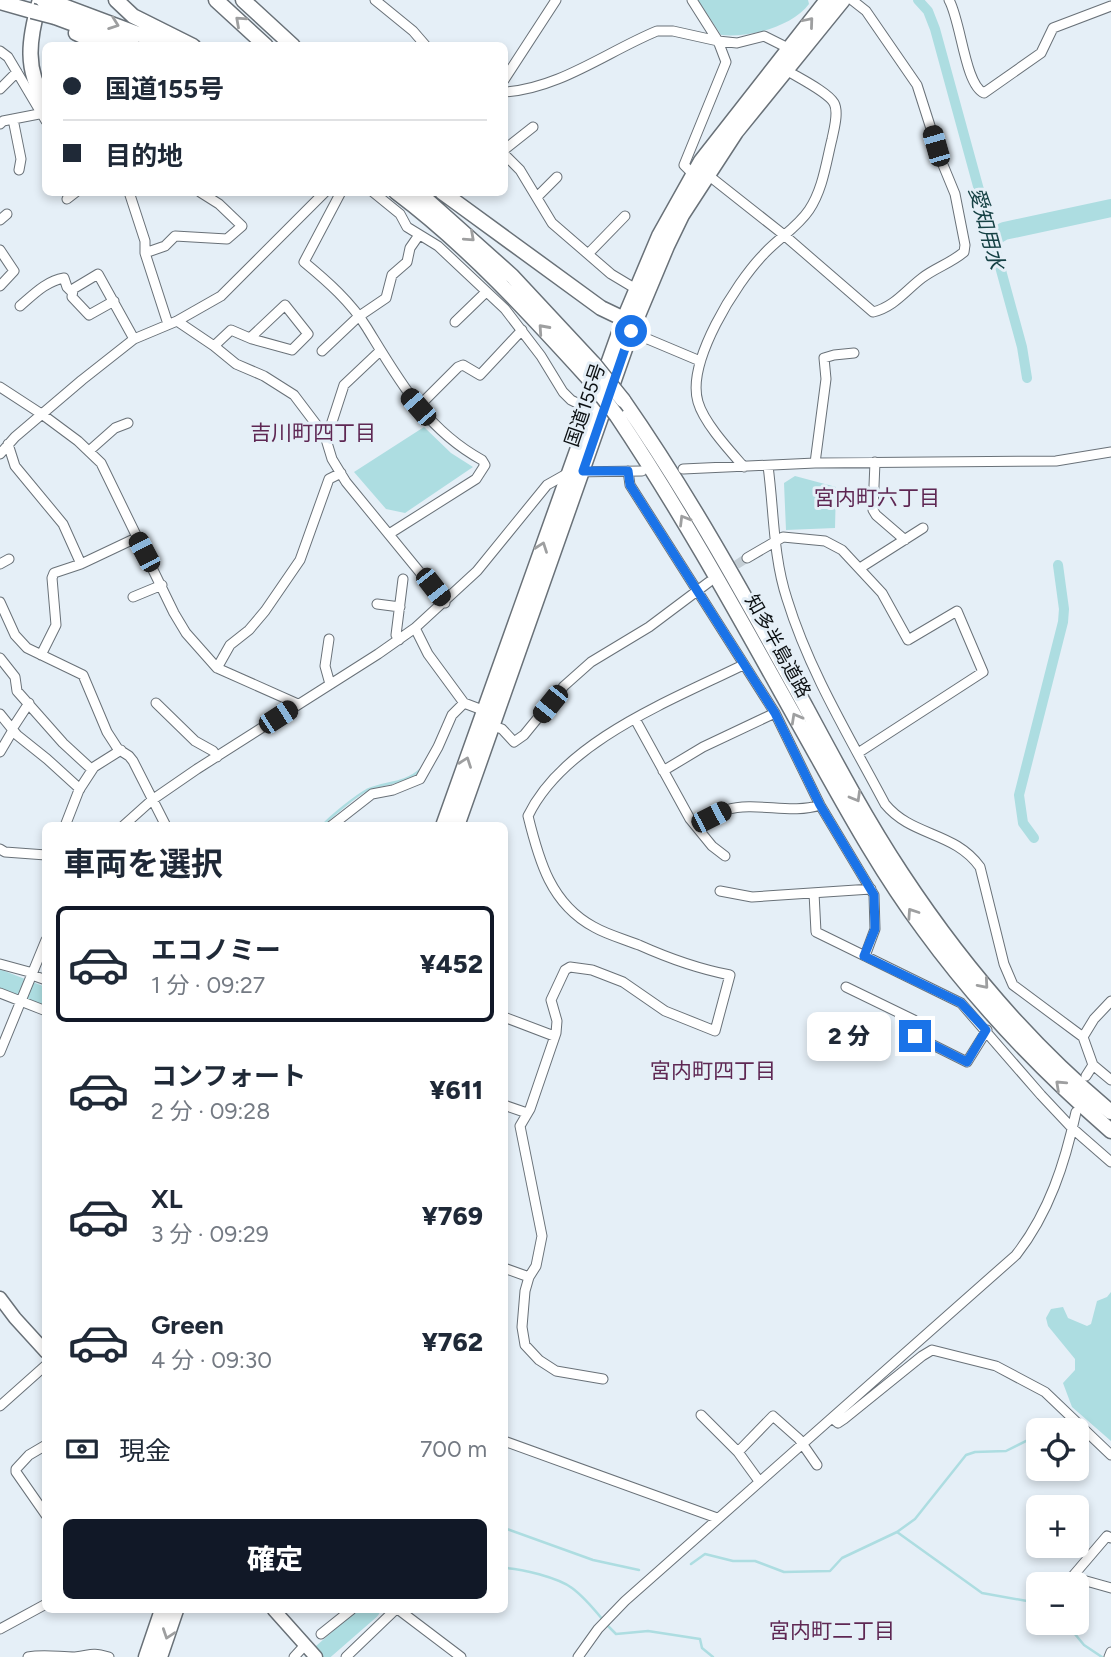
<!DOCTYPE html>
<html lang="ja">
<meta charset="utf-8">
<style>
body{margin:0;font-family:Figtree,"Noto Sans JP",sans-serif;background:#f6f6f7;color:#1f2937;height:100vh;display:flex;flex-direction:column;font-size:26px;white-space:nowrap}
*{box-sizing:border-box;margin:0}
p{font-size:23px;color:#747a83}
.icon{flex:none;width:38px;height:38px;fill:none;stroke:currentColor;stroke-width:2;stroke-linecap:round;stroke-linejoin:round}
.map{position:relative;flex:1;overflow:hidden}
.sheet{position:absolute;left:42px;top:822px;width:466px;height:791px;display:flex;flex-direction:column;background:#fff;border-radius:10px;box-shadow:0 4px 10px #0003}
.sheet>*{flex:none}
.guide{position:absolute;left:42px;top:42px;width:466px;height:154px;border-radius:10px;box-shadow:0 4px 10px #0003;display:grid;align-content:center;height:154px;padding:0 21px;background:#fff}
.controls{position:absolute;left:1026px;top:1418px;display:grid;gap:14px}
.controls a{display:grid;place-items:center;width:63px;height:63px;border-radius:10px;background:#fff;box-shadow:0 4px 10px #0003;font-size:35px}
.end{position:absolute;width:32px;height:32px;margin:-16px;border:9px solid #1a73e8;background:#fff;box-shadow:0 0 0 4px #fff}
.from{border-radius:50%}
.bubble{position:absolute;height:49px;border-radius:10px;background:#fff;box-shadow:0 4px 10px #0003;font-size:23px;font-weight:800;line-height:49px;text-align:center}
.car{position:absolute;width:21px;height:42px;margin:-21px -10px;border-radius:9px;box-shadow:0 0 5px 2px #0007;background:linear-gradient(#222 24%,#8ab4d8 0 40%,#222 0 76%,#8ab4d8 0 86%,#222 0)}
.guide b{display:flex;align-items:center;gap:24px;height:66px;font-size:26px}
.guide b+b{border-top:2px solid #e0e1e3}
.guide i{width:18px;height:18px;background:#1f2937}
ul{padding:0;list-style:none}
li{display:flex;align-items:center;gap:21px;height:116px;margin:0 14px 10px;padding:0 7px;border:4px solid transparent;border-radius:10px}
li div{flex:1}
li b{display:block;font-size:26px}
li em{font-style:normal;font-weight:800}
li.selected{border-color:#111827}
li>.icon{width:63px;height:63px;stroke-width:1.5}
h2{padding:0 21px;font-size:32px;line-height:84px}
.pay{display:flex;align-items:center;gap:18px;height:77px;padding:0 21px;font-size:26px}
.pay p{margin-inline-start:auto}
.primary-button{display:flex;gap:14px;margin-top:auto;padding:14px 21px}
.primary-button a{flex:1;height:80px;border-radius:10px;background:#111827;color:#fff;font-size:28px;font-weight:800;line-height:80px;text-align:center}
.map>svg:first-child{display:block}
.water{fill:#addde1}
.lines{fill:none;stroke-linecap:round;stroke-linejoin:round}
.stream{stroke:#addde1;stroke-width:2.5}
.canal{stroke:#addde1;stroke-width:10}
.river{stroke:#addde1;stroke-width:18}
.minor-tunnel{stroke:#c4ced5;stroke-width:9;stroke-dasharray:9 4.5;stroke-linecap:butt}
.minor-casing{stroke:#697178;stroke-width:11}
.major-casing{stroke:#697178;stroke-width:15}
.highway-casing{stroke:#697178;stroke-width:17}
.minor{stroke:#fff;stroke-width:9}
.major{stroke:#fff;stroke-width:12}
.highway{stroke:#fff;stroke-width:14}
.highway-bridge-casing{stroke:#697178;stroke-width:17;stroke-linecap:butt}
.highway-bridge{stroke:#fff;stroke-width:14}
.oneway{stroke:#9e9fa0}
.route{stroke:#1a73e8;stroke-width:9}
.labels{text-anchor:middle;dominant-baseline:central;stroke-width:6;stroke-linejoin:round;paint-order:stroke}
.street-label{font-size:19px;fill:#0c1012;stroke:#e5eff7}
.water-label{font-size:21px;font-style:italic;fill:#154144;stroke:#e5eff7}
.neighbourhood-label{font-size:21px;fill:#5e2753;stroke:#e5eff7}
</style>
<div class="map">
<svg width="1111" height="1657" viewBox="0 0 1111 1657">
<rect width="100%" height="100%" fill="#e5eff7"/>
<path class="water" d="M 698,0 L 808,0 L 809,4 C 792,27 748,38 721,35 Z
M 424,427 L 451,453 L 473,467 L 405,513 L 386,509 L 354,472 Z
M 795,476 L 836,487 L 835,528 L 786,530 L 784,483 Z
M 1111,1292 L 1111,1441 L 1072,1407 L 1063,1383 L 1075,1370 L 1075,1359 L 1048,1326 L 1046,1318 L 1051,1309 L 1063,1307 L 1068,1318 L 1087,1326 L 1091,1324 L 1097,1301 L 1107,1297 Z"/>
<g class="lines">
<path class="stream" d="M 322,826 C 330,817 357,795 367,790 C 385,782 405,784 420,770
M 1048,1430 L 1059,1430
M 504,1528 L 593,1560 L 639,1570
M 897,1532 L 982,1593 L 1038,1603
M 691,1564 L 705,1554 L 733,1561 L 755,1561 L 784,1572 L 830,1571 L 842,1558 L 897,1532 L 915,1519 L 966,1455 L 975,1452 L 1006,1451 L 1038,1435
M 504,1568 C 520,1568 559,1578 572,1588 C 583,1596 594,1609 603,1620
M 1065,1622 L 1084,1645 L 1102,1657
M 607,1625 L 616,1634 L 648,1631 L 700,1639 L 702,1648 L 713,1657"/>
<path class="canal" d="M 918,0 L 928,11 L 935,29 L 1022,347 L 1027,378
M 1034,838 L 1023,823 L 1019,795 L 1063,622 L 1064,609 L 1058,565"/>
<path class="river" d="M 992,238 L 1004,231 L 1111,208
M 0,979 L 46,997
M 317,1657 L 371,1610"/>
<path class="minor-tunnel" d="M 725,572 L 747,558"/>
<g class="minor-casing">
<path id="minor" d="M 375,0 L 413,31 L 426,46
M 692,0 L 718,41 L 726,62 L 684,165 L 693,174
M 949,0 C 961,21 965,85 984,93 L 1041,53 L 1053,28 L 1111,6
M 0,51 L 8,57 L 46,121
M 504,80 L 556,0
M 0,89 L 17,72
M 504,92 C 559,89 608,51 657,31 L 673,31 L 718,41 L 737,43 L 764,36 L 788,48
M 13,119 L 21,159 L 19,170
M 0,124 L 3,121 L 39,114
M 504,150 L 533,127
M 504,154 L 520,170 L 552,223 L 611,274 L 636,289
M 708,175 L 784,235 L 873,312 C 894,307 905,291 922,278 C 935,268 951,263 964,252 L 965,245 L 955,194 L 941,160 L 917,85 L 866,11 L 852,0
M 129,192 L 145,241 L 145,253 L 168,324
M 341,192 L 304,262 C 327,281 351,302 367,328 C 400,382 426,429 482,460 L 485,465 L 476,479 L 389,534
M 373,192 L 400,214 L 407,227 L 438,246 L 505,309 L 541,356 L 563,392 L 571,400 L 591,410
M 537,197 L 557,177
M 67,199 L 76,192
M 0,220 L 7,214
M 0,250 L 14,271 L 0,286
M 145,253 L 165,246 L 175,236 L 227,239 L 242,226 L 219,204 L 200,192
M 588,254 L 625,216
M 114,301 L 89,315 L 72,297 L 73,289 L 98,274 L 134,339
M 20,306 C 33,295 46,281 64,278 L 67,287 L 72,292
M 177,321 L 214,346 L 236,364 L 264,376 L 294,395 L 325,436 L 332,459 L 346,482 L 445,603
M 455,322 L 486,292
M 631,332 L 700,361
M 214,346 L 231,330 L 252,339 L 292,350 L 308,334 L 285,305 L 250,338
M 322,351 L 358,317 L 386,298 L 392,275 L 407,262 L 410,248 L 419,235
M 0,387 L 43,415 L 78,441 L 101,463 L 174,613 L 186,633 L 217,668 L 298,704
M 418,407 L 458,367 L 463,365 L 480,375 L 522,330
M 324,434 L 331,425 L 344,385 L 380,351
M 8,444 L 15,466 L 63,524 L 81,564
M 89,451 L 115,428 L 128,423
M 0,454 L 15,437 L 82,380 L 134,339 L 177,321 L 221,296 L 325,192
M 875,462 L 873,510 L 876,515 L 905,540
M 815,463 L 826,379 L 824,358 L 834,355 L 854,353
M 768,466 C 774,510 773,557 787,599 C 809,671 850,738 885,804 C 912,837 954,831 980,867 L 1004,964 L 1013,985 L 1083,1037 L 1093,1065 L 1111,1080
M 744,467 C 730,451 704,423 698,402 C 686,362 736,283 763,255 C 777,239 797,228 809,210 C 823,189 826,163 832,139 C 834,129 839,112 834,103 C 828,92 797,77 786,70
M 683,469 L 815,463 L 1056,461 L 1111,452
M 628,471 L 630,485 L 775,713 L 820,805 L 874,895 L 875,929 L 865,956
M 747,558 L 783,537 L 825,541 L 842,550 L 882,593 L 908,640 L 957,611 L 983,672 L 858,753
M 0,564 L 9,559
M 860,568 L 923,528
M 133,597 L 162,585
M 0,602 L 15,635 L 27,648 L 83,675 L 107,732 L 118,749 L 129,756 L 133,761 L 166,826
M 377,604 L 400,607
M 415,628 L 428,654 L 464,703 L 485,711
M 329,639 L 325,666 L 330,684
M 399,640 L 396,635 L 403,579
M 41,655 L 56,625 L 52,578 L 54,573 L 81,564 L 136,538
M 0,658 L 15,677 L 17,691 L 63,743 L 88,766
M 217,668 L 230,645 L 249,630 L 265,611 L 300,560 L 329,479 L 341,473
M 156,703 L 195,741 L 213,751 L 217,757
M 0,714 L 17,735 L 47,759 L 80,789
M 635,719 L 690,819 L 712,846 L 725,856
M 493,726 L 502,729 L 514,742 L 524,735 L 564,686 L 591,662 L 649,627 L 709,582
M 12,729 L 29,703
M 0,752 L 13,730
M 663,771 L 703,747 L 775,713
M 696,825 C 705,820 715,813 726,810 C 756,801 791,815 820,805
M 65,826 L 79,790 L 94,767 L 121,750
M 123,826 L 152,800 L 197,769 L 378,654 L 415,628 L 477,571 L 547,485 L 570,472 L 642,471
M 331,826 L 372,794 L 393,790 L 420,779 L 438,747 L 452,715 L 464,703
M 0,849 L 5,852 L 46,855
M 720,891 L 752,897 L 871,889
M 814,893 L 816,932 L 961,1003 L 1041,1095 L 1072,1128 L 1111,1162
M 0,964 L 33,973
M 32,975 L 46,980
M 846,987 L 914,1020 L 915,1036 L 967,1062 L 987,1030
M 0,993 L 46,1011
M 504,1017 L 554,1036
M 1083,1037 L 1094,1019 L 1111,1001
M 0,1052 L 46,940
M 1086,1076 L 1093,1065
M 504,1105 L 527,1113
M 504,1268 L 529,1277
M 603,1379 L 556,1371 L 539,1360 L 525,1345 L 522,1327 L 525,1291 L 529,1277 L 536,1266 L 542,1236 L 520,1126 L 530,1109 L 556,1033 L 557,1021 L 551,1000 L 565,970 L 570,967 L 592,970 L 623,982 L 665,1011 L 715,1031 L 730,975 C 699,969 668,958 639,945 C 624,939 608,935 594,927 C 551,904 539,861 528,816 C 564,741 672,700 743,665
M 0,1406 L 46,1365
M 701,1415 L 738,1452 L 759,1481
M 832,1418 L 838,1423 L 844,1419 L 922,1356 L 932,1350 L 996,1366 L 1045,1392 L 1111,1455
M 504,1441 L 717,1518
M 46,1445 L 29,1455 L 16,1469 L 16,1472 L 46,1515
M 738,1452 L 773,1416 L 799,1439 L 817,1465
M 1111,1538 L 1107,1536 L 1072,1577 L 1111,1588
M 399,1610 L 461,1657
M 0,1629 L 46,1604
M 321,1634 L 351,1610
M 28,1657 C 44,1654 59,1657 75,1657 C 93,1655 89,1652 109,1657
M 294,1657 L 305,1645
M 346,1657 L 395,1610
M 578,1657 L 598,1629 L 625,1601 L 1016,1255 C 1049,1213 1065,1163 1076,1112
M 1109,1657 L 1111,1652"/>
</g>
<g class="major-casing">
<path id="major" d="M 0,1298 L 15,1318 L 46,1352
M 274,1610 L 316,1657"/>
</g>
<g class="highway-casing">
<path id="highway" d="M 116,0 L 133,16 L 193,46
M 216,0 L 266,46
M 243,0 L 293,46
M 0,2 L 32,11
M 39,3 C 29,39 24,70 46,102
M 58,4 L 170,46
M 55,17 L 133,46
M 76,33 L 104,46
M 396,192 C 468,246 529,313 589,379
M 418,192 L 512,276 L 594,364
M 442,192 L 601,308 L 624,319 L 631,320
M 623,400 C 692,499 749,604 807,709 C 837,765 867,821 902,874 C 960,962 1030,1045 1111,1112
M 617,416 C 682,513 738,615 795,717 C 836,789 874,863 924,930 C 978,1004 1042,1071 1111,1131
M 443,826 L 624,319 L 659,236 L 701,161 L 827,0
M 457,826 L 631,332 L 667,246 L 682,215 L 736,132 L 843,0
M 146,1657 L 162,1610
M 160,1657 L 176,1610"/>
</g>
<use href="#minor" class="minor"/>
<use href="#major" class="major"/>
<use href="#highway" class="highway"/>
<g class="highway-bridge-casing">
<path id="highway-bridge" d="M 43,0 L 58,4
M 32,11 L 55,17
M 594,364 L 623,400
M 589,379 L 617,416"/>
</g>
<use href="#highway-bridge" class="highway-bridge"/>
</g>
<defs><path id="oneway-chevron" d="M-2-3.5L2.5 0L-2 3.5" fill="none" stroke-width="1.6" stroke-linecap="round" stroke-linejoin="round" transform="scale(1.75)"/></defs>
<g class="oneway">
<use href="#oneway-chevron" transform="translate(240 21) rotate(-138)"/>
<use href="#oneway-chevron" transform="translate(809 22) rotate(-50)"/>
<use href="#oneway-chevron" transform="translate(114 24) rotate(20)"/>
<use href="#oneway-chevron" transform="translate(470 237) rotate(42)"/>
<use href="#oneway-chevron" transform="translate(543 329) rotate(-132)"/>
<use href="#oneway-chevron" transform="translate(684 520) rotate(-121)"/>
<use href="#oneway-chevron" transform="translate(542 547) rotate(-70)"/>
<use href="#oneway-chevron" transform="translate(796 718) rotate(-119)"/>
<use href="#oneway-chevron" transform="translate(466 762) rotate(-70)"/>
<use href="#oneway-chevron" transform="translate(856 797) rotate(60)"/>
<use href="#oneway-chevron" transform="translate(912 913) rotate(-124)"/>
<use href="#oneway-chevron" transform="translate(984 984) rotate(49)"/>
<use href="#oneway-chevron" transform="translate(1060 1085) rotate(-137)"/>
<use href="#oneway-chevron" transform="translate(168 1634) rotate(109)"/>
</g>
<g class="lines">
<path class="route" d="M 631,331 L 583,471 L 628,471 L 630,485 L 775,713 L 820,805 L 874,895 L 875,929 L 864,956 L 961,1003 L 986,1030 L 967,1062 L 915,1036"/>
</g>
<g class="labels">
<g class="street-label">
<text transform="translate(585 405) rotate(-71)">国道155号</text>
<text transform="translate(778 646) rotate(61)">知多半島道路</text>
</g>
<g class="water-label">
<text transform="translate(987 228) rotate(75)">愛知用水</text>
</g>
<g class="neighbourhood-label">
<text x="313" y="432">吉川町四丁目</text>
<text x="877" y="497">宮内町六丁目</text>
<text x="713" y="1070">宮内町四丁目</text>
<text x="832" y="1630">宮内町二丁目</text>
</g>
</g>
</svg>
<div class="controls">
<a><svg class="icon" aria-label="locate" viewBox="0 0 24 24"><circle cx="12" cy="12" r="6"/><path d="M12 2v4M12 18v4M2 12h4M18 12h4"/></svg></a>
<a>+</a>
<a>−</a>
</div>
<i class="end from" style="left:631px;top:331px"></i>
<i class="end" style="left:915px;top:1036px"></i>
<div class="bubble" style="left:807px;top:1012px;width:84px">2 分</div>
<i class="car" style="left:936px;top:146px;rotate:344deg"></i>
<i class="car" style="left:418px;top:407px;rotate:319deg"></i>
<i class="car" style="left:144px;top:552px;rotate:332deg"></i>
<i class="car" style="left:433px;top:587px;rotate:142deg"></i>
<i class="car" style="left:550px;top:704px;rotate:219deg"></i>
<i class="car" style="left:278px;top:717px;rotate:57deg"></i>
<i class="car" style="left:711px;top:817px;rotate:63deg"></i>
<div class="guide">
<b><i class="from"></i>国道155号</b>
<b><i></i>目的地</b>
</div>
<section class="sheet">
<h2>車両を選択</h2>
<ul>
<li class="selected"><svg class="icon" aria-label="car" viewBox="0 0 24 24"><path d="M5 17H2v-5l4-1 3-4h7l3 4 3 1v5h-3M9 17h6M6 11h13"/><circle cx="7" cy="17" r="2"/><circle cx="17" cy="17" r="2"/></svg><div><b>エコノミー</b><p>1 分 · 09:27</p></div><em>¥452</em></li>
<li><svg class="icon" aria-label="car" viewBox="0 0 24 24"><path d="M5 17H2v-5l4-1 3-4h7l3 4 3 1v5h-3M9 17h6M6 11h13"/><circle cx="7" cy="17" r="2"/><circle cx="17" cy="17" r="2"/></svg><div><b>コンフォート</b><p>2 分 · 09:28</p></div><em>¥611</em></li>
<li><svg class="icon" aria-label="car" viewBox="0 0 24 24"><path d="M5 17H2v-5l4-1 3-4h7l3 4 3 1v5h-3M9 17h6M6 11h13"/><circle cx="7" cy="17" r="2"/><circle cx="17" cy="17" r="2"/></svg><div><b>XL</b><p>3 分 · 09:29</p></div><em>¥769</em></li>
<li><svg class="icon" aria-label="car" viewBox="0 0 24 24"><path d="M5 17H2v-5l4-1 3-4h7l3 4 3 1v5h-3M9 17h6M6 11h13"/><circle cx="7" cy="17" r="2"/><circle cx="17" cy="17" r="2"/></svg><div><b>Green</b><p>4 分 · 09:30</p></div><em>¥762</em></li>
</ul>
<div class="pay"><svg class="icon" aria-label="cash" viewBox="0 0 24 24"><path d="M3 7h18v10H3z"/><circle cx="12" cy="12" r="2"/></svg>現金<p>700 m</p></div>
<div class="primary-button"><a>確定</a></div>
</section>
</div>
